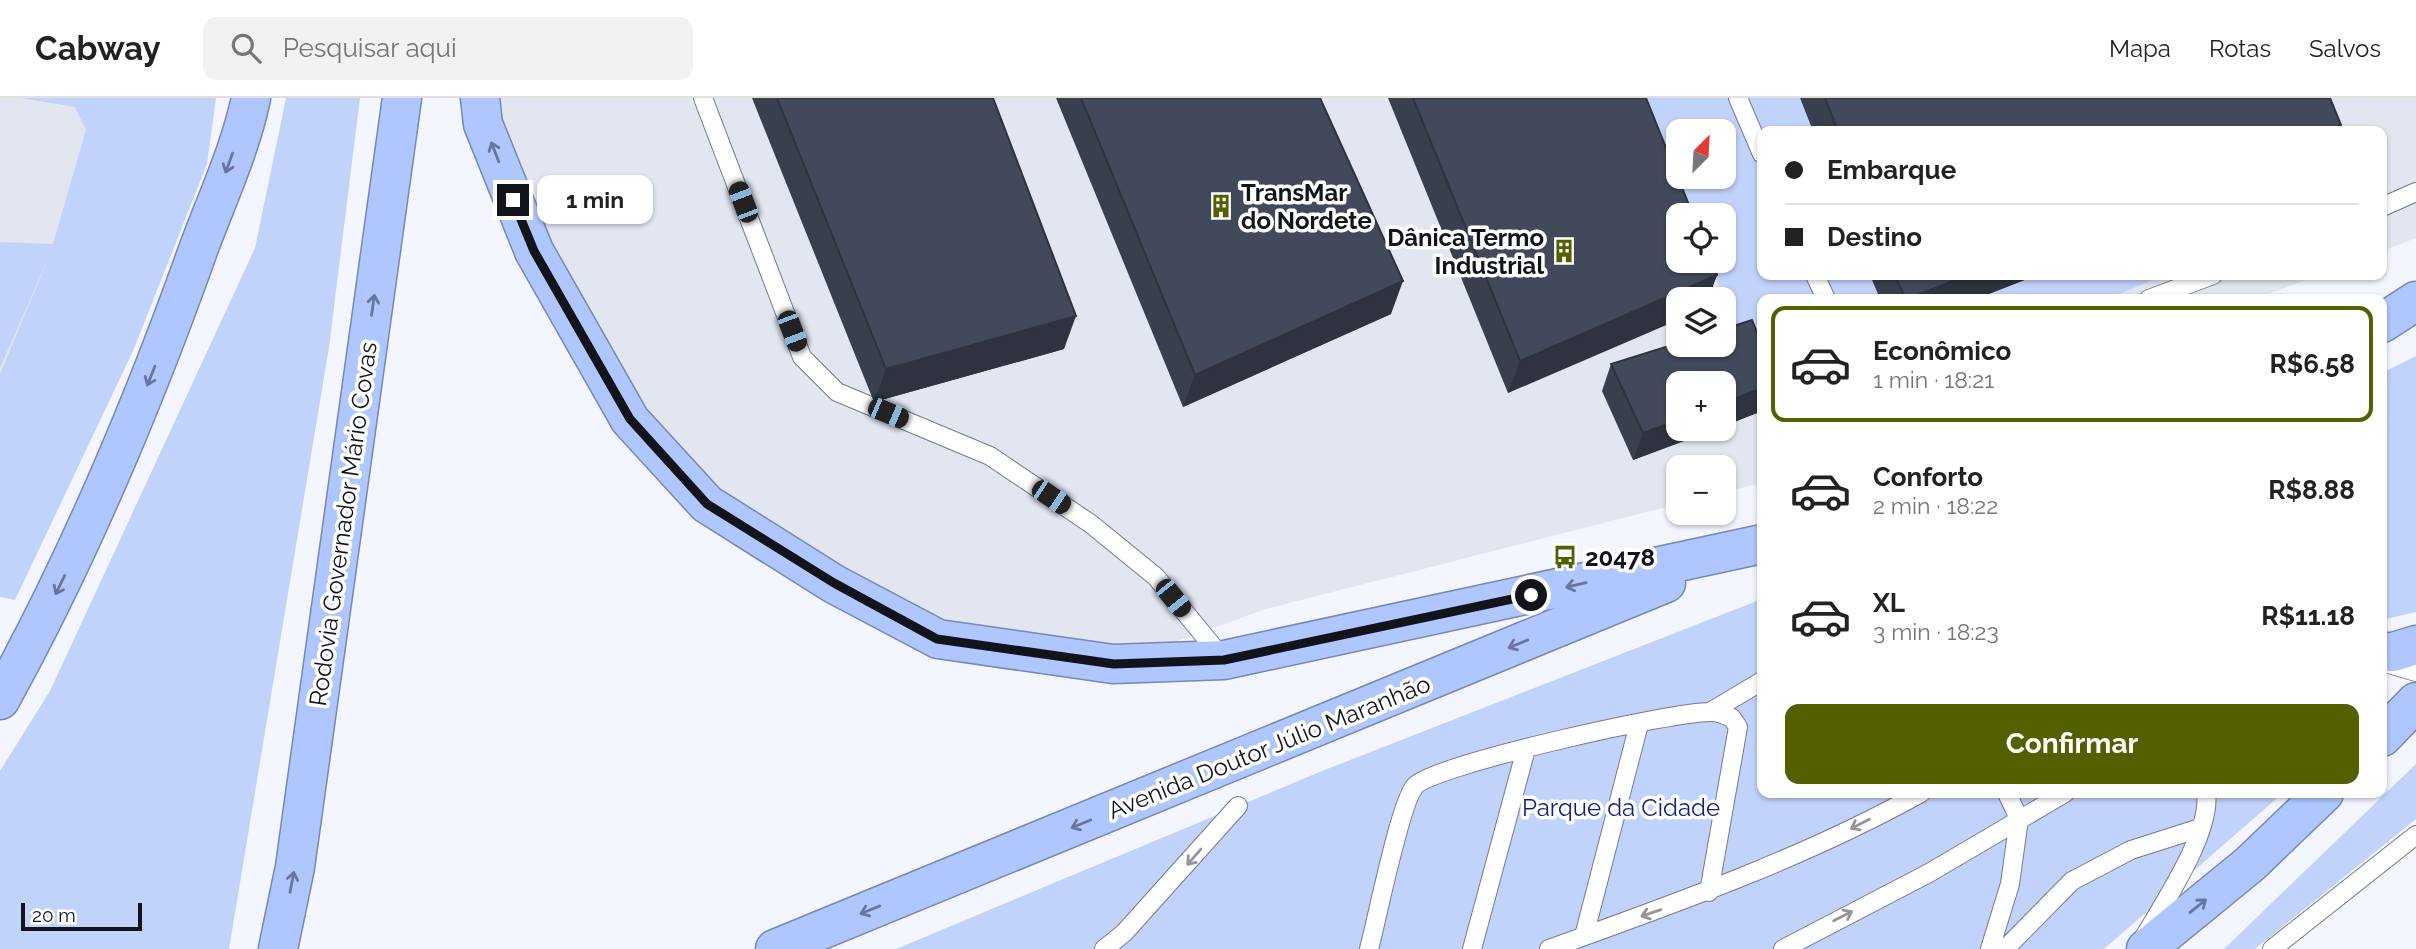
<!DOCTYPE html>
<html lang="pt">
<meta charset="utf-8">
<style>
body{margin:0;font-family:Raleway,sans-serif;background:#f2f2f2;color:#222;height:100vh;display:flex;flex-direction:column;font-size:26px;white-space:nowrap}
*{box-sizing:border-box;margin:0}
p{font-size:23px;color:#767676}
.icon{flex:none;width:38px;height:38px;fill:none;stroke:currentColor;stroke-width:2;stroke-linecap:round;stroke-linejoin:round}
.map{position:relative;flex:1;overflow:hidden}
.panel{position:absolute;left:1757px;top:196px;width:630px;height:504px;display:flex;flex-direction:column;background:#fff;border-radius:14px;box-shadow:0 2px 5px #0004}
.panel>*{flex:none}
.hud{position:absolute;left:1757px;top:28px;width:630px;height:154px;border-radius:14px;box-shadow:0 2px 5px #0004;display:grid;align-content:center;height:154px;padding:0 28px;background:#fff}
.needle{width:46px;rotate:24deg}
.fabs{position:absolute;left:1666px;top:21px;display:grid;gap:14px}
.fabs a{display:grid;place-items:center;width:70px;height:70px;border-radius:14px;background:#fff;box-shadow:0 2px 5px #0004;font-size:35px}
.scale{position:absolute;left:21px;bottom:18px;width:121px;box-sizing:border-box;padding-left:7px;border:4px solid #11141b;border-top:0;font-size:19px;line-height:24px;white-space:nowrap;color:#11141b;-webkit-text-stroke:5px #fff;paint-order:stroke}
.end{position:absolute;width:32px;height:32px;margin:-16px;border:9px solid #11141b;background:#fff;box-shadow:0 0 0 4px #fff}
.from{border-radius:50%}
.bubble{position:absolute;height:49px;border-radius:14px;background:#fff;box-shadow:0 2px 5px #0004;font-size:23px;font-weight:700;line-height:49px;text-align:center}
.car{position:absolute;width:21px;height:42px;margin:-21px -10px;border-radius:9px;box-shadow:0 0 5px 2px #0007;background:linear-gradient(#222 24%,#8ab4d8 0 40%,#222 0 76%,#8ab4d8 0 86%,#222 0)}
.hud b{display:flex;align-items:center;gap:24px;height:66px;font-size:26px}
.hud b+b{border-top:2px solid #e0e0e0}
.hud i{width:18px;height:18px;background:#222}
ul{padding:12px 0 0;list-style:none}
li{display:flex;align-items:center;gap:21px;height:116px;margin:0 14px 10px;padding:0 14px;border:4px solid transparent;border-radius:14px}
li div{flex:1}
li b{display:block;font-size:26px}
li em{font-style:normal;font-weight:700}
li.current{border-color:#546000}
li>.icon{width:63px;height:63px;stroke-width:1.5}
.primary-button{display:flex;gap:14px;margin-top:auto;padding:14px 28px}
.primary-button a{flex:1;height:80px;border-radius:14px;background:#546000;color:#fff;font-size:28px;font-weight:700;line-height:80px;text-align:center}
header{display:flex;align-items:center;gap:42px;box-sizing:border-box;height:98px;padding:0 35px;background:#fff;border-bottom:2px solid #e0e0e0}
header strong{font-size:33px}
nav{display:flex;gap:38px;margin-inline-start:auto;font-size:24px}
.search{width:490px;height:63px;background:#f2f2f2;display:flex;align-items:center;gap:18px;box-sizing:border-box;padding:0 24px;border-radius:14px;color:#767676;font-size:26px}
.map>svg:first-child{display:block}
.built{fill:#e1e6f1;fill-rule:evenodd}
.green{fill:#c1d2fb;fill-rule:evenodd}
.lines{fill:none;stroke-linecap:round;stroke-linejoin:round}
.lane-casing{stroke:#737b8d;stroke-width:20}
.highway-casing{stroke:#7888af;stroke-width:41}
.lane{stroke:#fff;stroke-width:18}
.highway{stroke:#afc6ff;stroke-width:38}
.wall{fill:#393f4d}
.shaded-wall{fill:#2e333f}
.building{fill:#42495a;stroke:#2e333f;stroke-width:2}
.oneway{stroke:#687698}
.oneway2{stroke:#949598}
.route{stroke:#11141b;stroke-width:9}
.labels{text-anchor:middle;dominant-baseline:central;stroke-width:7;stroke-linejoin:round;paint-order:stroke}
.poi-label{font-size:24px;font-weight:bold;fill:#11141b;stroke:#fff;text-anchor:start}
.street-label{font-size:24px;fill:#11141b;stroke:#fff}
.park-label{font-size:24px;fill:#101f7f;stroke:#fff}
</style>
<header>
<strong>Cabway</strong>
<div class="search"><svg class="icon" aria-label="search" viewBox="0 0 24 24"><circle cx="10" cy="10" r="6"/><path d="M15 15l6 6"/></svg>Pesquisar aqui</div>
<nav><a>Mapa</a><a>Rotas</a><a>Salvos</a></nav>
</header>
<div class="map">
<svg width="2416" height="851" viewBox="0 0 2416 851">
<rect width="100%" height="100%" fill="#f3f6ff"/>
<path class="built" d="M 0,0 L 199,0 L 0,497 Z
M 480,0 L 2416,0 L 2416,140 L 2382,153 L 2382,33 L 1762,33 L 1762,177 L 2319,177 L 2255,201 L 1762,201 L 1762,385 L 1724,394 L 1724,369 L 1678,369 L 1678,406 L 1266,511 L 1113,566 L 938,541 L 834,486 L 644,337 ZM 1678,33 L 1724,33 L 1724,79 L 1678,79 ZM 1678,117 L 1724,117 L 1724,163 L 1678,163 ZM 1678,201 L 1724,201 L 1724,247 L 1678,247 ZM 1678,285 L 1724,285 L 1724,331 L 1678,331 Z"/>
<path class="green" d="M 21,0 L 216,0 L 207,66 L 133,253 L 15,502 L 0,499 L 0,276 L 51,154 L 0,270 L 0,144 L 53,146 L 86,32 L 75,9 Z
M 286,0 L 360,0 L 329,249 L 229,851 L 0,851 L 0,673 L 50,593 L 255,150 Z
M 1644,0 L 1800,0 L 1813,33 L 1762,33 L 1762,177 L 1870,177 L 1880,201 L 1762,201 L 1762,298 L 1709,163 L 1724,163 L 1724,117 L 1691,117 ZM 1678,33 L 1724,33 L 1724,79 L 1678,79 Z
M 2037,177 L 2165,177 L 2107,201 L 1976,201 Z
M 2416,258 L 2416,514 L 2382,522 L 2382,275 Z
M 1762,501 L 1762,695 L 2283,695 L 2104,851 L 896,851 L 1322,673 Z
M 2416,666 L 2416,721 L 2255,851 L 2224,851 Z"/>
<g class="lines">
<g class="lane-casing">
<path id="lane" d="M 703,0 L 802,259 L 837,294 L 990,358 L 1091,426 L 1156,479 L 1224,562
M 1738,0 L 1762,56
M 2382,109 L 2416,94
M 1815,177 L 1826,201
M 2149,201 L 2213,177
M 2382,564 L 2416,574
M 1710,614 L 1762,583
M 1584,838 L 1639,626
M 2144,839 C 2164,805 2212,733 2206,695
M 1104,851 L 1124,835 L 1238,708
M 1369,851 C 1377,822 1400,704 1415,688 C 1433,667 1678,612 1712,614 C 1719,614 1725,617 1732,620 L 1738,629 L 1709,794
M 1472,851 L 1526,651
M 1549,851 C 1676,805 1802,761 1921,695
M 1783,851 L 1929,775 L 2065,695
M 1990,851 L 2010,786 L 2019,721 L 2007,695
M 2005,851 L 2072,783 L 2131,752 L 2200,730
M 2272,851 L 2416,737"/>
</g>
<g class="highway-casing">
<path id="highway" d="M 480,0 L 483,26 L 534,153 L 630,322 L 707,406 L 834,486 L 938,541 L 1113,566 L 1224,562 L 1762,446
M 2382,225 L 2416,203
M 2382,554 L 2393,554 L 2416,547
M 0,602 C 79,459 142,309 197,155 C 215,105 240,53 251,0
M 2382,639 L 2416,604
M 278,851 L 295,769 L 402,0
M 775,851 L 1666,485
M 2146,851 L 2250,766 L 2324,695"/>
</g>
<use href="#lane" class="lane"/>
<use href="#highway" class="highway"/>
</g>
<path class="wall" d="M 752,0 L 993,0 L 1064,251 L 874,304 Z
M 1056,0 L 1320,0 L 1391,216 L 1183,309 Z
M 1388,0 L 1646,0 L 1717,177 L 1708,201 L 1678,201 L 1508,295 Z
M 1800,0 L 2330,0 L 2339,33 L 1813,33 Z
M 1870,177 L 2037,177 L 1976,201 L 1880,201 Z
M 1762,247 L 1762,313 L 1724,328 L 1678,331 L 1716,331 L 1633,362 L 1602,293 L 1611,266 Z"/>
<path class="shaded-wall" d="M 2341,27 L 2339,33 L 2326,33 Z
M 1717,177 L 1708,201 L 1678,201 L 1678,222 L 1508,295 L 1520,263 Z
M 1968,177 L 2037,177 L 1976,201 L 1907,201 Z
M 1403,183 L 1391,216 L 1183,309 L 1195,277 Z
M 1076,218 L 1064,251 L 874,304 L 886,271 Z
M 1762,290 L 1762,313 L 1724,328 L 1724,305 Z
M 1678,322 L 1678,331 L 1716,331 L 1633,362 L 1643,335 Z"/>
<path class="building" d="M 777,0 L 993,0 L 1076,218 L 886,271 Z
M 1081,0 L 1320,0 L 1403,183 L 1195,277 Z
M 1413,0 L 1646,0 L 1693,117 L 1678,117 L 1678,163 L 1711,163 L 1717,177 L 1520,263 Z
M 1825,0 L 2330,0 L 2341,27 L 2326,33 L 1838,33 Z
M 1895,177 L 1968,177 L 1907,201 L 1905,201 Z
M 1752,222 L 1762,247 L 1762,290 L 1724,305 L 1724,285 L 1678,285 L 1678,322 L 1643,335 L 1611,266 L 1678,245 L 1678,247 L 1724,247 L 1724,231 Z"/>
<defs><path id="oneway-shaft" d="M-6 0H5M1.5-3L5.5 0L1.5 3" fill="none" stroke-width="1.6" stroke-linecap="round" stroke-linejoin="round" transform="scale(1.75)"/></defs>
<g class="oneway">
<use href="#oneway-shaft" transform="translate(495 54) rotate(-111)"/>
<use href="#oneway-shaft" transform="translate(229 65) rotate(110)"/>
<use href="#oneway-shaft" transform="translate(373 207) rotate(-82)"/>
<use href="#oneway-shaft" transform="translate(151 278) rotate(112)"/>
<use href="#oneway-shaft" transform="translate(60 487) rotate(116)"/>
<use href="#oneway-shaft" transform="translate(1576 487) rotate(167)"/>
<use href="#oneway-shaft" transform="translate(1518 546) rotate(158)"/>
<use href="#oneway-shaft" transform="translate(1081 726) rotate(158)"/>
<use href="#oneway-shaft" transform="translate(292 784) rotate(-79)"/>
<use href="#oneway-shaft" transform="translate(2198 808) rotate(-39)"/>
<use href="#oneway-shaft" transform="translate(870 812) rotate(158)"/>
</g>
<g class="oneway2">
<use href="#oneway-shaft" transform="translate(1860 726) rotate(153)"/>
<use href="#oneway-shaft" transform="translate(1194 759) rotate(131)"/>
<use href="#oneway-shaft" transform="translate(1651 815) rotate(161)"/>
<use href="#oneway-shaft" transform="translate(1843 818) rotate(-27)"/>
</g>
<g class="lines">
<path class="route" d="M 513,102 L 534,153 L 630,321 L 707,406 L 834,485 L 937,541 L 1114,566 L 1224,562 L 1531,497"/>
</g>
<defs>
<g id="building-bare" transform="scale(1.89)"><path d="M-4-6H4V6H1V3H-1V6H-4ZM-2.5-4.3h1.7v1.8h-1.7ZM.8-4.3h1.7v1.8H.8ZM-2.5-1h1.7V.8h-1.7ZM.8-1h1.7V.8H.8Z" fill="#546000" stroke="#fff" stroke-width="2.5" paint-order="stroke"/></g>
<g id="bus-bare" transform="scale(1.89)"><path d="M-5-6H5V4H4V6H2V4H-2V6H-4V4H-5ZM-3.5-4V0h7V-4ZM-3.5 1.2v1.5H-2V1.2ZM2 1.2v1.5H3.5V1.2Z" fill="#546000" stroke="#fff" stroke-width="2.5" paint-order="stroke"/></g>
</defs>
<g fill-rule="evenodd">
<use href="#building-bare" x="1221" y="108"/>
<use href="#building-bare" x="1564" y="153"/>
<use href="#bus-bare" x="1565" y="459"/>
</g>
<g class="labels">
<g class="poi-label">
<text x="1241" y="94">TransMar<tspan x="1241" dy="28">do Nordete</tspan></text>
<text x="1544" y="139" text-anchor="end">Dânica Termo<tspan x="1544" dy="28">Industrial</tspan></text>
<text x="1585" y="459">20478</text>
</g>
<g class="street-label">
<text transform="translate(343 426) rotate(-82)">Rodovia Governador Mário Covas</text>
<text transform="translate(1269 649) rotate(-22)">Avenida Doutor Júlio Maranhão</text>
</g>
<g class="park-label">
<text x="1621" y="709">Parque da Cidade</text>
</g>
</g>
</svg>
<div class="fabs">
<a><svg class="needle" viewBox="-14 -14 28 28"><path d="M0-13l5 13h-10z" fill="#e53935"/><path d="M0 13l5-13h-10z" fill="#767676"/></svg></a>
<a><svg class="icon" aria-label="locate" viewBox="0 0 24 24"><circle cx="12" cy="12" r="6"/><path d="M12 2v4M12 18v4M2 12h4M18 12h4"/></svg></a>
<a><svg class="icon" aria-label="layers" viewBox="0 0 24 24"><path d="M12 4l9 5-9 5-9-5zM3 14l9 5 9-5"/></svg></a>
<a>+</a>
<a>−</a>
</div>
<div class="scale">20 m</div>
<i class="end from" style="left:1531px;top:497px"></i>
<i class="end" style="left:513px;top:102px"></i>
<div class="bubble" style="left:537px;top:77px;width:116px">1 min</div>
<i class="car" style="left:743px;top:104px;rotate:339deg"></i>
<i class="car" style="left:792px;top:233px;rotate:159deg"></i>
<i class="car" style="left:888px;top:315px;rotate:113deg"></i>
<i class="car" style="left:1051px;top:399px;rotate:124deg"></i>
<i class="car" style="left:1173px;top:500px;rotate:141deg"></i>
<div class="hud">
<b><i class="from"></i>Embarque</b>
<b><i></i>Destino</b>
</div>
<section class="panel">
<ul>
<li class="current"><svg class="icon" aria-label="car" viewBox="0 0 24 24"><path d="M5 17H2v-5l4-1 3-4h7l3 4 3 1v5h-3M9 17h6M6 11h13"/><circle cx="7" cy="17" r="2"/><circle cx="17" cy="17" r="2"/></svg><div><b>Econômico</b><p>1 min · 18:21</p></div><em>R$6.58</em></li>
<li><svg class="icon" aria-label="car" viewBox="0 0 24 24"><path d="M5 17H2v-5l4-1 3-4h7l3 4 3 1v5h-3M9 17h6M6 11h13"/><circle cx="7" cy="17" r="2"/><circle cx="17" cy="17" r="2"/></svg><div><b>Conforto</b><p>2 min · 18:22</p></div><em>R$8.88</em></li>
<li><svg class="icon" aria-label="car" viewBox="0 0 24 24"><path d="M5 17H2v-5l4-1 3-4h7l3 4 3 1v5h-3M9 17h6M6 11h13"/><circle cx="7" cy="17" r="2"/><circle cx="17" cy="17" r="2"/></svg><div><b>XL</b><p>3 min · 18:23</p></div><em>R$11.18</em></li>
</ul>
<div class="primary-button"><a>Confirmar</a></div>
</section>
</div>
